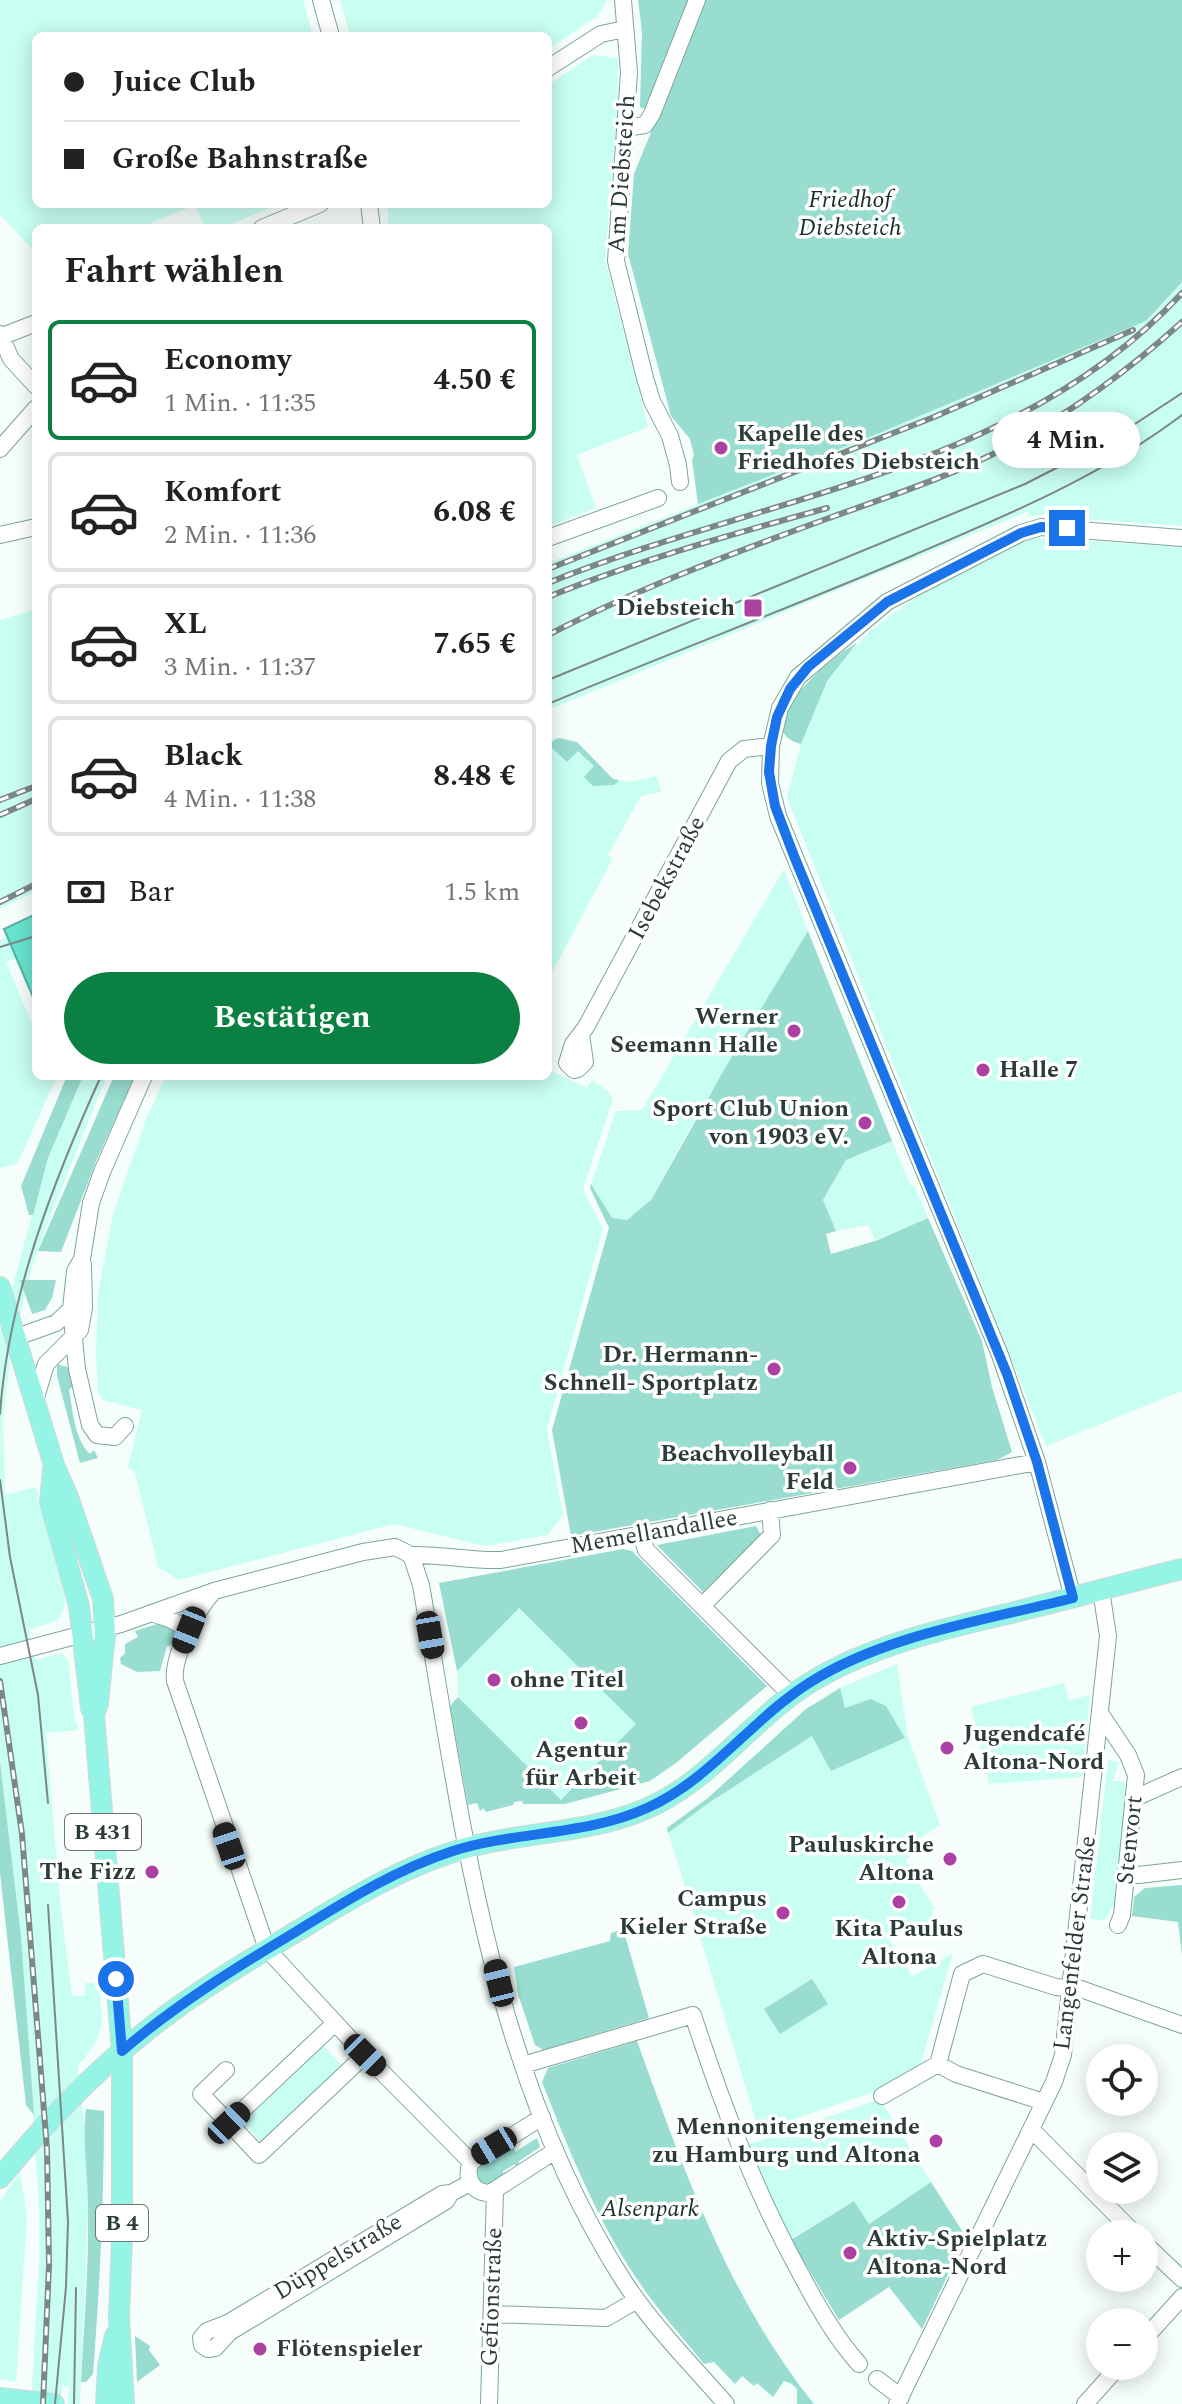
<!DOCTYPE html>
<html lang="de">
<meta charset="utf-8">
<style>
body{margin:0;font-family:Spectral,serif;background:#f2f2f2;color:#222;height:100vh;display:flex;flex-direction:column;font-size:30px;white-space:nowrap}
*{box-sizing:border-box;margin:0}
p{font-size:26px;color:#767676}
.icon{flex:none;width:44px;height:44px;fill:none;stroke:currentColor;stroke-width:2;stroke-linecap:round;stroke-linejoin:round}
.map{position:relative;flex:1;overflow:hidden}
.side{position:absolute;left:32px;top:224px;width:520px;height:856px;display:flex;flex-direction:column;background:#fff;border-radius:12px;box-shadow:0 4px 20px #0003}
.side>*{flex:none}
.guide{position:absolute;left:32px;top:32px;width:520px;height:176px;border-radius:12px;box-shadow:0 4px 20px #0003;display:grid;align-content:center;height:176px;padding:0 32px;background:#fff}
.controls{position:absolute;left:1086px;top:2044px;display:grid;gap:16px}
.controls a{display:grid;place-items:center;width:72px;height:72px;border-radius:50%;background:#fff;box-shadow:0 4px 20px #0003;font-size:40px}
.end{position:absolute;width:36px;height:36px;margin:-18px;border:10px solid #1a73e8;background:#fff;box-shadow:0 0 0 4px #fff}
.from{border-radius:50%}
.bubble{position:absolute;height:56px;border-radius:28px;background:#fff;box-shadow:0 4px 20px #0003;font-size:26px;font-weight:700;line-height:56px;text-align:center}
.car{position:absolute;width:24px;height:48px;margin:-24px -12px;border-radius:10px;box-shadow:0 0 6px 2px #0007;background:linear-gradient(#222 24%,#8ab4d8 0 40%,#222 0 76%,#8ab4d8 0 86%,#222 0)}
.guide b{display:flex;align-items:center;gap:28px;height:76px;font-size:30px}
.guide b+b{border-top:2px solid #e0e0e0}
.guide i{width:20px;height:20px;background:#222}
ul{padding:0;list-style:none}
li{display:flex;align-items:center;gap:24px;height:120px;margin:0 16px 12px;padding:0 16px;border:4px solid #e0e0e0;border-radius:12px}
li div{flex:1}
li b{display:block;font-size:30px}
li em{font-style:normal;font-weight:700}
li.on{border-color:#0b8043}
li>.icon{width:72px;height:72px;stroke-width:1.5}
h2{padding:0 32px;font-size:36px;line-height:96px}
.pay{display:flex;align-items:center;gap:20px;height:88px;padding:0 32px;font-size:30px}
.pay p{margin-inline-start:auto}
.primary-button{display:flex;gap:16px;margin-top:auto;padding:16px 32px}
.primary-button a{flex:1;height:92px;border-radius:48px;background:#0b8043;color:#fff;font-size:32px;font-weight:700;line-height:92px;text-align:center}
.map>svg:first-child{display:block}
.built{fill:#c9fef3}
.green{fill:#98ddcf}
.water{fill:#67e4ce;stroke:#55b2a1;stroke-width:2}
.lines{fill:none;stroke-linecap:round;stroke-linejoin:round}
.minor-casing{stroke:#7ca59c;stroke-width:18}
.major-casing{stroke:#d5d8d7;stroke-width:22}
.minor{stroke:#fff;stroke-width:16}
.major{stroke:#94f4e5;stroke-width:20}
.tram{stroke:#7b8885;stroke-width:2}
.rail-casing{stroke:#7b8885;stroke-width:6}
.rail{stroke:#fff;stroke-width:3;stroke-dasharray:9;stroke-linecap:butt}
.route{stroke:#1a73e8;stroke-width:10}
.poi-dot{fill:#aa41a3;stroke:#fff;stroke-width:3}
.labels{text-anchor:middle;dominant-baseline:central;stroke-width:7;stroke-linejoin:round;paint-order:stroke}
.shield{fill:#fff;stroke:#6b7774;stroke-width:2}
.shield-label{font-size:22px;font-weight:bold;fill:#2c3d39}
.street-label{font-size:24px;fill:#2c3d39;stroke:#fff}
.park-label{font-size:24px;font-style:italic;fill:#192f2a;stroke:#fff}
.poi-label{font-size:24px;font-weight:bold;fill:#2c3d39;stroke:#fff;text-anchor:end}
</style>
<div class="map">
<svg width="1182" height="2404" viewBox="0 0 1182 2404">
<rect width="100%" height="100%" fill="#f6fefc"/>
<path class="built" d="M 0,0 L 303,0 L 313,36 L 36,36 L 36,204 L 278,204 L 223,228 L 205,228 L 195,205 L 139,228 L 36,228 L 36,253 L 0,215 Z
M 340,0 L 607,0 L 598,16 L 548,49 L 548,36 L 350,36 Z
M 593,55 L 618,58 L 617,117 L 605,260 L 648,427 L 577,455 L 596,508 L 552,525 L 548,515 L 548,228 L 389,228 L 387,204 L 548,204 L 548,85 Z
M 1182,282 L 1182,526 L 1070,518 L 1050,513 L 1027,517 L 1029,511 L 548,710 L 548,563 L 877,434 L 1146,321 Z
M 1026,537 L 1182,547 L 1182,1391 L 1046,1446 L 787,797 L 801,744 L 814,709 L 827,681 L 848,654 L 871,630 L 940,580 Z
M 36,609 L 36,892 L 0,908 L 0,620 Z
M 562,738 L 577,742 L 613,779 L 629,782 L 657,776 L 661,792 L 641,796 L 608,855 L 613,858 L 548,980 L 548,739 Z
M 784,869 L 808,931 L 684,1138 L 651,1200 L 627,1220 L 612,1218 L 591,1184 L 616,1111 L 642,1110 Z
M 16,937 L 36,953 L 6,962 L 36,1033 L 36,1076 L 54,1076 L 56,1079 L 17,1164 L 0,1168 L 0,940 Z
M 548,1069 L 587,1088 L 592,1080 L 608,1091 L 613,1099 L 583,1189 L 603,1229 L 547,1429 L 563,1515 L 548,1535 L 485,1546 L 394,1524 L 179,1580 L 158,1567 L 135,1473 L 128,1467 L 142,1410 L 103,1400 L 98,1392 L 96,1353 L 98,1293 L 113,1215 L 146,1119 L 166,1076 L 548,1076 Z
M 83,1076 L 107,1076 L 44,1232 L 31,1271 L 12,1348 L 3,1416 L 5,1495 L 36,1487 L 65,1600 L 64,1610 L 58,1620 L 29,1630 L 36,1660 L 61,1653 L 68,1660 L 74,1716 L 79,1730 L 46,1733 L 60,1900 L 72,1996 L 85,1996 L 85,1983 L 99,1982 L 102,2021 L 96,2043 L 78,2066 L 87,2153 L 88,2207 L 80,2404 L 68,2404 L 69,2387 L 62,2386 L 60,2404 L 31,2404 L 39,2260 L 39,2207 L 21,1936 L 0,1762 L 0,1331 L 48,1158 Z
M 892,1141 L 911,1186 L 914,1185 L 928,1218 L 875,1240 L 868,1225 L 836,1231 L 823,1201 L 846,1160 Z
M 519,1608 L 636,1724 L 561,1801 L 458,1697 L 457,1671 Z
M 897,1664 L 908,1737 L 940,1825 L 916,1841 L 914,1854 L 905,1860 L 935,1909 L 931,1912 L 940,1926 L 917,1940 L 908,1926 L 889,1938 L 912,1976 L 953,1953 L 921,2063 L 876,2091 L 759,2131 L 667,1828 L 708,1798 L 806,1709 L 840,1688 Z
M 1064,1683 L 1069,1700 L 1090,1695 L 1082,1777 L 989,1784 L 971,1707 Z
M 1108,1760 L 1119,1762 L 1113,1781 L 1122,1781 L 1128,1789 L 1115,1903 L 1105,1920 L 1090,1919 Z
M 321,2043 L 342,2066 L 261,2142 L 240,2120 Z
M 880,2099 L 931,2182 L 868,2224 L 853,2201 L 792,2239 L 765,2192 L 747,2145 Z
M 20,2172 L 27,2216 L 16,2382 L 0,2379 L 0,2201 Z"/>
<path class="green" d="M 638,0 L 690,0 L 648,110 L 640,107 L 642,32 Z
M 705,0 L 1182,0 L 1182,282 L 1146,321 L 877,434 L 698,504 L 692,460 L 694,455 L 690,439 L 671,416 L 628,254 L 634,174 Z
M 857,643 L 827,681 L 801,744 C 743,730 836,653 857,643 Z
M 558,738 L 577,742 L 613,779 L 619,780 L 614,785 L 593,786 L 584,777 L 594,766 L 578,751 L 567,762 L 551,747 L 552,742 Z
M 808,931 L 892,1141 L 846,1160 L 823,1200 L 836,1231 L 826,1234 L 831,1254 L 875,1241 L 928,1218 L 982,1341 L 992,1387 L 1012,1452 L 997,1460 L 571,1536 L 552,1430 L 609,1228 L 590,1188 L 591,1184 L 612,1218 L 627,1220 L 651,1200 L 724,1070 Z
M 67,1076 L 83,1076 L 48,1158 L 33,1215 L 29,1215 L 21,1186 Z
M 114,1076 L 135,1076 L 97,1159 L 61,1252 L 38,1251 Z
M 56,1280 L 52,1298 L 45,1310 L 32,1314 L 20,1280 Z
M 57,1364 L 67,1367 L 75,1384 L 69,1390 C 73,1410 74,1439 90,1454 L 94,1450 L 98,1458 L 80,1463 L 57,1376 Z
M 756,1526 L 761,1535 L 704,1593 L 657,1545 Z
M 623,1549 L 632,1551 L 767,1686 L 676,1763 L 650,1781 L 565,1804 L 523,1804 L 522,1801 L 514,1802 L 513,1805 L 486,1812 L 483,1808 L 480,1811 L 477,1803 L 468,1805 L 450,1706 L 458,1697 L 561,1800 L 636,1724 L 519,1608 L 457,1671 L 439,1583 Z
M 163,1622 L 178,1631 L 175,1645 L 167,1646 L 160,1671 L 137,1672 L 121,1664 L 120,1658 L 125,1653 L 125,1644 L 138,1637 L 135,1631 Z
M 840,1688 L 845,1708 L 871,1699 L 886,1706 L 905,1738 L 831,1771 L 812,1736 L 710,1802 L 668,1833 L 667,1828 L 708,1798 L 806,1709 Z
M 0,1762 L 21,1936 L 34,2115 L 26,2105 L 0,1873 Z
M 1182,1885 L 1182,1955 L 1178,1922 L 1132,1916 L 1134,1897 L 1145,1888 Z
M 623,1929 L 649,2018 L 543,2050 L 535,2045 L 518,1994 L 514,1967 L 610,1941 L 611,1933 Z
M 812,1979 L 828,2004 L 780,2034 L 764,2009 Z
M 637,2041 C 683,2168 728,2297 814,2404 L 797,2404 L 797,2389 L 792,2384 L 784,2381 L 773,2397 L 757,2383 L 754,2386 L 742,2376 L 735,2384 L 714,2362 L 704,2364 C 685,2340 664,2317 646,2292 C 600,2228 571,2155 542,2082 L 548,2068 Z
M 86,2109 L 104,2111 C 104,2200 100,2285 93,2374 L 86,2382 L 81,2382 C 84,2324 89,2266 88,2208 C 88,2174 82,2142 86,2109 Z
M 537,2138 L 540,2147 L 519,2161 L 519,2169 L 516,2171 L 515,2164 L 503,2171 L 503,2180 L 494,2185 L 481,2182 L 477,2174 L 479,2166 L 513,2143 L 515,2152 Z
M 931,2182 L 966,2237 L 922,2329 L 889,2287 L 839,2320 L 791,2240 L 854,2201 L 869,2224 Z
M 135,2336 L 150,2346 L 149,2350 L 160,2365 L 137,2382 Z"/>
<path class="water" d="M 36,914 L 36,1004 L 4,929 Z"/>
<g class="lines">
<g class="minor-casing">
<path id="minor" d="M 321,0 L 331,36
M 623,0 L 629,72 L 616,261 L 645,378 L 652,401 L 670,436 L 678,465 L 680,482
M 548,68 L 601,34 L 625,29
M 625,128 L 645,125 L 652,114 L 697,0
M 369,204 L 372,228
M 262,228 L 320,204
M 0,334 L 11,359 L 36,386
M 0,337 L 36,323
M 0,449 L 36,408
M 0,535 L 36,527
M 548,538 L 658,498
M 581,1035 L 585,1062 L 578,1069 L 574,1070 L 567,1063 L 573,1044 L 586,1027 L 729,761 L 744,749 L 771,746
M 14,1338 L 56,1323 L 71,1309
M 34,1404 L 46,1364 L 80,1330 L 84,1308 L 83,1264
M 125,1426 L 115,1437 L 97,1435 L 90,1425 L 77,1369 L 71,1309 L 75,1271 L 82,1259 L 91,1203 L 102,1172 L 144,1076
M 641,1534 L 646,1550 L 791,1695
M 411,1555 L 421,1585 C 462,1822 491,2076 625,2283 C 654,2327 692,2365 726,2404
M 411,1555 C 441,1554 470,1561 501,1560 L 1037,1462
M 214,1591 C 197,1609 172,1656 175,1681 L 267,1949 L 365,2055 L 471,2162
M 1073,1598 L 1037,1462 L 1000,1355 L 778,816 L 770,783 L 771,746 L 780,708 L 798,677 L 887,602 L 1021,533 L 1041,527 L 1182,538
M 702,1606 L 772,1535 L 770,1510
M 151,1613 L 170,1619 L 189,1630
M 0,1656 L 121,1624 L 214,1591 L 363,1552 L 395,1547 L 411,1555
M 1102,1716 L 1128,1755 L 1136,1775 L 1122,1915 L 1118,1925
M 1135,1798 L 1182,1777
M 1126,1873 L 1139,1875 L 1182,1870
M 335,2023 L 229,2123 L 259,2155 L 365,2055
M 938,2064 L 962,1974 L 983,1964 L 1056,1987 L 1081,1989 L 1182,2025
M 938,2064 L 956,2074 L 1044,2102
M 523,2065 L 693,2015 C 722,2104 754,2189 799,2271 C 816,2303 834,2336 859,2364
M 226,2070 L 201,2094 L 229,2123
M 882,2096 L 938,2064
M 542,2117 L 471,2162 C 464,2178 473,2193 490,2193 L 555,2151
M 1031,2129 L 1135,2234
M 451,2193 L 446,2201 L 230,2332 L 215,2348 L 208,2349 L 202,2345 L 201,2338 L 207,2331 L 228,2323 L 442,2194 L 451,2193 L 470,2183
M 1144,2243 L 1182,2279
M 492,2314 L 606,2318 L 637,2300
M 1144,2339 L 1182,2297
M 877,2379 L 901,2397
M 489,2404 L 495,2191
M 897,2404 L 1054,2082 L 1063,2055 L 1108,1636 L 1101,1590
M 1085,2404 L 1119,2366"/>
</g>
<g class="major-casing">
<path id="major" d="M 0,1287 L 54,1465 L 68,1497 L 103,1599 L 105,1635 L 98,1703 L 94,1715 L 122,2051 L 122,2237 L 119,2317 L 124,2404
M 53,1469 L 50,1502 L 79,1606 L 91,1708
M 0,2178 C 42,2127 87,2078 139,2037 C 189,1995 248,1961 304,1927 C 350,1899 398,1870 450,1853 C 513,1831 581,1836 643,1810 C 711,1783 753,1715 816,1679 C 879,1642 953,1627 1023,1610 C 1076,1597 1129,1582 1182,1569
M 0,2398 L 54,2404
M 106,2404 L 108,2367 L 115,2336"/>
</g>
<use href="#minor" class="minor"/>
<use href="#major" class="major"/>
<path class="tram" d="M 548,680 L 1025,484 L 1109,441 L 1182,393
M 548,704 C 669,653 793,607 914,555 C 1007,515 1100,477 1182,415
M 0,947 L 36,936
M 0,1414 C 8,1297 53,1182 101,1076
M 0,1480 L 10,1557 L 38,1695 L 48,1803
M 48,1905 L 68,2221 L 66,2287 L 55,2404
M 74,2404 L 76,2288"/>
<g class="rail-casing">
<path id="rail" d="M 548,569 L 934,417 L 1133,330
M 548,583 C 762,496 1017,472 1182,293
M 548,597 C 639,560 733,534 827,508
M 548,635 C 639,588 733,553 829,518 C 890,496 952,476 1009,446 C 1072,412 1129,370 1182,322
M 0,800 L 36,786
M 0,815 L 36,799
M 0,902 L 36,884
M 0,1681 L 22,1834 L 47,2149 L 49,2265 L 43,2404"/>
</g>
<use href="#rail" class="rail"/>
</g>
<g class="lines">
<path class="route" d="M 116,1979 L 122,2051 C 175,2005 237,1967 297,1931 C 346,1901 397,1869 453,1851 C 516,1831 585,1836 647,1808 C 710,1780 751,1720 809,1683 C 884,1635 987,1620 1073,1598 L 1037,1462 L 1007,1374 L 794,856 L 775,806 L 769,772 L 771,746 L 777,717 L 790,689 L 808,667 L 887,602 L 1021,533 L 1041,527 L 1067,528"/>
</g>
<g class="poi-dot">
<circle cx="721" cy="448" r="8"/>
<rect x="743" y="598" width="20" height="20" rx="4"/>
<circle cx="794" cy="1031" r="8"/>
<circle cx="983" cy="1070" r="8"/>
<circle cx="865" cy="1123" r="8"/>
<circle cx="774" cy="1369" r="8"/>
<circle cx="850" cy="1468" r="8"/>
<circle cx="494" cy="1680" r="8"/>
<circle cx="581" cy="1723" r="8"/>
<circle cx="947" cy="1748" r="8"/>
<circle cx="950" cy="1859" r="8"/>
<circle cx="152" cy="1872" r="8"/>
<circle cx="899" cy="1902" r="8"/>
<circle cx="783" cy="1913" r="8"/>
<circle cx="936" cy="2141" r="8"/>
<circle cx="850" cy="2253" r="8"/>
<circle cx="260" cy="2349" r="8"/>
</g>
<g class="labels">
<g class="shield">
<rect x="65" y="1814" width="76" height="36" rx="6"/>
<rect x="96" y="2205" width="52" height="36" rx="6"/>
</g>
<g class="shield-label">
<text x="103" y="1832">B 431</text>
<text x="122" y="2223">B 4</text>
</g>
<g class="street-label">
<text transform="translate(622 174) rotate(-86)">Am Diebsteich</text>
<text transform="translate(667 878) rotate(-62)">Isebekstraße</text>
<text transform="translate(654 1532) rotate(-10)">Memellandallee</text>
<text transform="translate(1130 1840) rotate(-84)">Stenvort</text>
<text transform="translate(1075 1943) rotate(-83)">Langenfelder Straße</text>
<text transform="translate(338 2257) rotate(-31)">Düppelstraße</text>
<text transform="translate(492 2297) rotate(-88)">Gefionstraße</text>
</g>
<g class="park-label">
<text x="850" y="200">Friedhof<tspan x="850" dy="28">Diebsteich</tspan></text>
<text x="650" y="2209">Alsenpark</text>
</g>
<g class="poi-label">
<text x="737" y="434" text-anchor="start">Kapelle des<tspan x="737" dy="28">Friedhofes Diebsteich</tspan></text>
<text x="735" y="608">Diebsteich</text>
<text x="778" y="1017">Werner<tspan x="778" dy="28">Seemann Halle</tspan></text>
<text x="999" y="1070" text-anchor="start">Halle 7</text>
<text x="849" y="1109">Sport Club Union<tspan x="849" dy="28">von 1903 eV.</tspan></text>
<text x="758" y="1355">Dr. Hermann-<tspan x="758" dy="28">Schnell- Sportplatz</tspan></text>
<text x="834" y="1454">Beachvolleyball<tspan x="834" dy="28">Feld</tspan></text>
<text x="510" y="1680" text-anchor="start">ohne Titel</text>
<text x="963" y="1734" text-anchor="start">Jugendcafé<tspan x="963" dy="28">Altona-Nord</tspan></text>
<text x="581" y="1750" text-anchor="middle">Agentur<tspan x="581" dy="28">für Arbeit</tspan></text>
<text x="934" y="1845">Pauluskirche<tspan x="934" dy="28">Altona</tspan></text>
<text x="136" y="1872">The Fizz</text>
<text x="767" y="1899">Campus<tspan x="767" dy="28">Kieler Straße</tspan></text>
<text x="899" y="1929" text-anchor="middle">Kita Paulus<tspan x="899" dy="28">Altona</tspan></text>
<text x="920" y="2127">Mennonitengemeinde<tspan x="920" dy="28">zu Hamburg und Altona</tspan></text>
<text x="866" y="2239" text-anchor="start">Aktiv-Spielplatz<tspan x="866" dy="28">Altona-Nord</tspan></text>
<text x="276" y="2349" text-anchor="start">Flötenspieler</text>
</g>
</g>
</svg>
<div class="controls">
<a><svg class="icon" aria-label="locate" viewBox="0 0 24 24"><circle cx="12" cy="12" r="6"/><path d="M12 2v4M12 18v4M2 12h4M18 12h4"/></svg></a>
<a><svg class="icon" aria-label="layers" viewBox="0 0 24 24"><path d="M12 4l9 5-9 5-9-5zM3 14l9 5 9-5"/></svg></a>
<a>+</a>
<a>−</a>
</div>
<i class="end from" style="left:116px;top:1979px"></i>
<i class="end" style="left:1067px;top:528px"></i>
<div class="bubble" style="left:992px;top:412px;width:148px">4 Min.</div>
<i class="car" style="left:189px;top:1630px;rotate:202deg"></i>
<i class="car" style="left:430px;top:1635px;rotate:170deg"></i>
<i class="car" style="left:229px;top:1846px;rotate:341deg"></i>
<i class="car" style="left:499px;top:1983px;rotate:346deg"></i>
<i class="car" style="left:365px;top:2055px;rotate:135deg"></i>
<i class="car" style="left:229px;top:2123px;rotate:46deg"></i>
<i class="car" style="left:494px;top:2146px;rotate:239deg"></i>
<div class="guide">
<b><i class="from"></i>Juice Club</b>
<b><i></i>Große Bahnstraße</b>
</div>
<section class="side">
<h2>Fahrt wählen</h2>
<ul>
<li class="on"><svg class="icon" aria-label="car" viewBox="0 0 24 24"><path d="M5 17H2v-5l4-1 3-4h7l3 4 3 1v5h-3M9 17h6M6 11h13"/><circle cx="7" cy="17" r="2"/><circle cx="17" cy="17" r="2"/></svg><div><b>Economy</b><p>1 Min. · 11:35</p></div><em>4.50 €</em></li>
<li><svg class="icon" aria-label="car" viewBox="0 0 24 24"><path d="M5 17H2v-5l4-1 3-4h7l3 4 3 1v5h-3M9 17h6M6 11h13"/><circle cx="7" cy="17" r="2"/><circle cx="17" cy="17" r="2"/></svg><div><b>Komfort</b><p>2 Min. · 11:36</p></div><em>6.08 €</em></li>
<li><svg class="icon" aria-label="car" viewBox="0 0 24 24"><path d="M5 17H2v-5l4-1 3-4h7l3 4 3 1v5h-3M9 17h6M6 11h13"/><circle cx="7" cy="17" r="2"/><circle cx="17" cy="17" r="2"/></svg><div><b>XL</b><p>3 Min. · 11:37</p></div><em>7.65 €</em></li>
<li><svg class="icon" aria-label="car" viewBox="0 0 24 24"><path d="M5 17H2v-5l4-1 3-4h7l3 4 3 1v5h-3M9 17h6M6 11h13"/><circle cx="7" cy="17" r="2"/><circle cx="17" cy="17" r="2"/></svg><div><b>Black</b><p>4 Min. · 11:38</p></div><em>8.48 €</em></li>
</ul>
<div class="pay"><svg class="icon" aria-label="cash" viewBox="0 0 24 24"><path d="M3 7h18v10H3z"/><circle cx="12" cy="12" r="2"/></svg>Bar<p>1.5 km</p></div>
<div class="primary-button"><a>Bestätigen</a></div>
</section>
</div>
